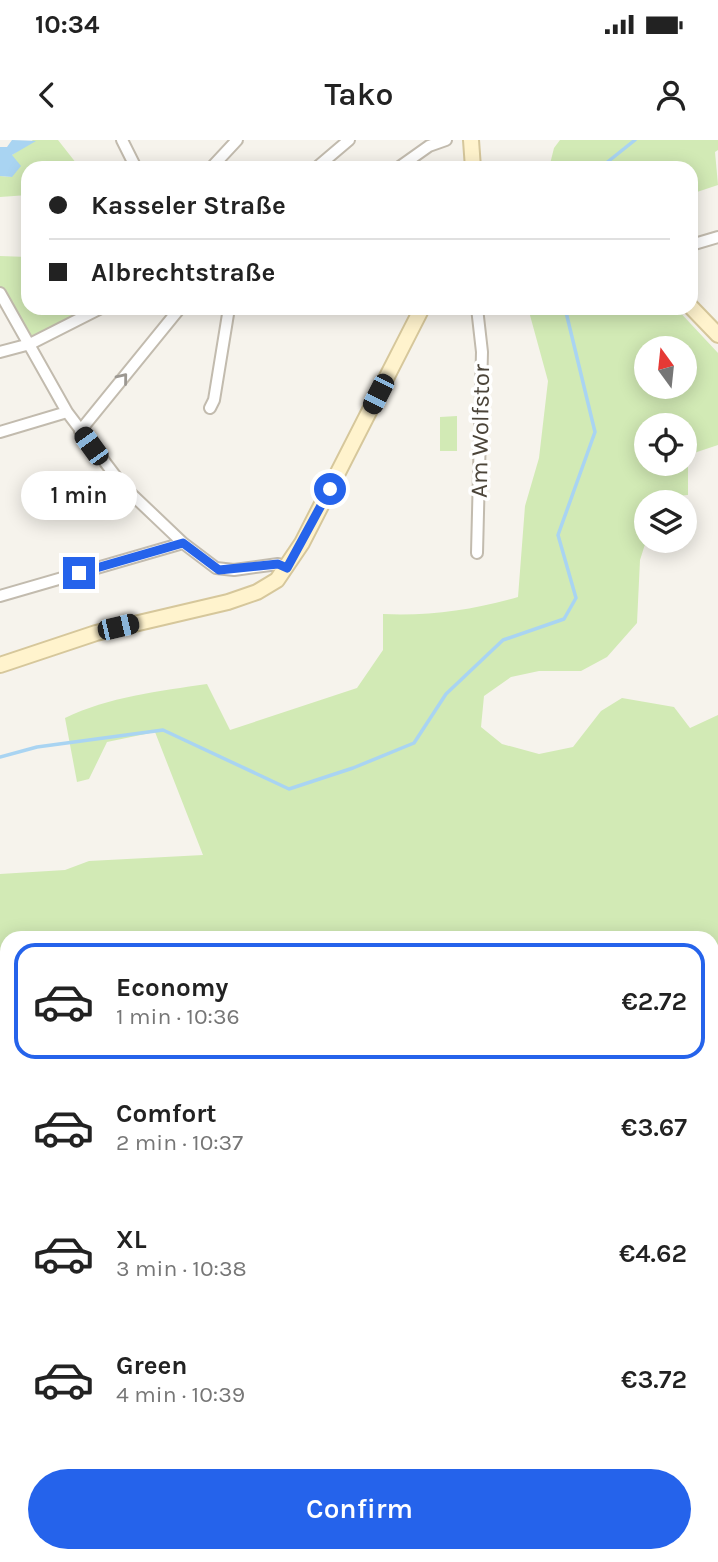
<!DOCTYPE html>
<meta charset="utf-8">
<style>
body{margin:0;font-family:Karla,sans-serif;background:#f2f2f2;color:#222;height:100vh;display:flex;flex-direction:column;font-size:26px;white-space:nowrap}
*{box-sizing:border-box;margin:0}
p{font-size:23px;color:#767676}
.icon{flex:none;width:38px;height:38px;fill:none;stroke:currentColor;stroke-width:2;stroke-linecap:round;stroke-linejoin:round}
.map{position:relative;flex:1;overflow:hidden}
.sheet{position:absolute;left:0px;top:791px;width:719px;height:632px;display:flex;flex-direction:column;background:#fff;border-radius:21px 21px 0 0;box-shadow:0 4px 18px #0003}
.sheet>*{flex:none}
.top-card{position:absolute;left:21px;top:21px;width:677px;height:154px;border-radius:21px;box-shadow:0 4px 18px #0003;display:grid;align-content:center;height:154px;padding:0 28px;background:#fff}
.needle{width:46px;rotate:345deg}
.fabs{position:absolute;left:634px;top:196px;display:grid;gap:14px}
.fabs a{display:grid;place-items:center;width:63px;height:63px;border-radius:50%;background:#fff;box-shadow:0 4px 18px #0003;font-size:35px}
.end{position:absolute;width:32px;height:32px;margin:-16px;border:9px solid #2563eb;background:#fff;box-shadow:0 0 0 4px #fff}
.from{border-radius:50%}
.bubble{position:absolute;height:49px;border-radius:24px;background:#fff;box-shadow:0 4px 18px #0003;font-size:23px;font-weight:600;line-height:49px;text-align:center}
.car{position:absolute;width:21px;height:42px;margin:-21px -10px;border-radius:9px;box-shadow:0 0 5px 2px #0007;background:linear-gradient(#222 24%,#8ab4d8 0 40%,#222 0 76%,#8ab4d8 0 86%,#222 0)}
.top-card b{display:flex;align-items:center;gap:24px;height:66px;font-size:26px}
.top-card b+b{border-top:2px solid #e0e0e0}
.top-card i{width:18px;height:18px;background:#222}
ul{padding:12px 0 0;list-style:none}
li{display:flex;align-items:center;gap:21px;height:116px;margin:0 14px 10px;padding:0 14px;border:4px solid transparent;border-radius:21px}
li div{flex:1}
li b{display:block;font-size:26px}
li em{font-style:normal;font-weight:600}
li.current{border-color:#2563eb}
li>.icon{width:63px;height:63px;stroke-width:1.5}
.cta{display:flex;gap:14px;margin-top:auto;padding:14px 28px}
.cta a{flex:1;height:80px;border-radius:42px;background:#2563eb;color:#fff;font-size:28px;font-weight:600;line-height:80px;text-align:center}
.status{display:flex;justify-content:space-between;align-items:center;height:49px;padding:0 35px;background:#fff;direction:ltr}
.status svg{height:19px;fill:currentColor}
header{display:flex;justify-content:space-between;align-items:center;height:91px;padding:0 28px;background:#fff;font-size:32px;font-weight:600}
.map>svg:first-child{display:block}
.green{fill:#d2eab5;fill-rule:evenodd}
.water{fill:#a9d4f2}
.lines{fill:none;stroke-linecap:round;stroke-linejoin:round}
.stream{stroke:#a9d4f2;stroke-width:3.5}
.street-casing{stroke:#c2bbae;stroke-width:14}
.secondary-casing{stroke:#d6c79b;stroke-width:18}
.street{stroke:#fff;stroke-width:10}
.secondary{stroke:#fff3cd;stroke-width:14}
.rail-casing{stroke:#9a9a9a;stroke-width:6}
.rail{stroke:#fff;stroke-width:3.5;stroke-dasharray:10;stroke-linecap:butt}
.oneway{stroke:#9c9892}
.route{stroke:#2563eb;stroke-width:9}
.labels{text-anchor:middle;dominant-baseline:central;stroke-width:7;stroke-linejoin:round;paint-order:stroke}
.street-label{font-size:24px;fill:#4b4439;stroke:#fff}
</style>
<div class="status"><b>10:34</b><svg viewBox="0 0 49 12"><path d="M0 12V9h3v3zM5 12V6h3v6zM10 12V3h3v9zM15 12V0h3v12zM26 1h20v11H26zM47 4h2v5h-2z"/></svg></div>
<header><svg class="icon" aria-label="back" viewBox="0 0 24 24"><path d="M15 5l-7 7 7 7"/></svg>Tako<svg class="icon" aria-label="person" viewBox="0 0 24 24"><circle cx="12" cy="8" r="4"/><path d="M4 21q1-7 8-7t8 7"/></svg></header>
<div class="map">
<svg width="718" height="1422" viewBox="0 0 718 1422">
<rect width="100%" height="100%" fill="#f6f3ec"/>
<path class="green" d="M 33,0 L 58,0 L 80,28 L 28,28 L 28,55 L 0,57 L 0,36 L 12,37 L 12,15 Z
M 560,0 L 718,0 L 718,10 L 715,12 L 718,45 L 691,54 L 691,28 L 549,28 L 554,8 Z
M 0,116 L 28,117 L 28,168 L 101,168 L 30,204 L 0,153 Z
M 528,168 L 676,168 L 718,213 L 718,305 L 688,315 L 688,355 L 654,358 L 653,362 L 646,362 L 646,401 L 640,420 L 637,483 L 607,517 L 581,531 L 539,531 L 511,537 L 484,556 L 481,587 L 502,604 L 539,614 L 573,607 L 601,571 L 622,558 L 674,567 L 690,588 L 718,575 L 718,915 L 712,916 L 712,798 L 7,798 L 7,995 L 0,995 L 0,734 L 65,730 L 89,721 L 203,715 L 155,592 L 107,602 L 89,639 L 77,642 L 65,578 C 108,557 160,551 207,544 L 230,590 L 357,548 L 383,510 L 383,474 C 431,476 472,470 518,457 L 525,366 L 539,318 L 548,241 ZM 646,208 L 684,208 L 684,247 L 646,247 ZM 646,285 L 684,285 L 684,324 L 646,324 Z
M 457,276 L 457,311 L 440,311 L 440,277 Z
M 0,1039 L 7,1039 L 7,1327 L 0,1324 Z"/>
<path class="water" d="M 12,0 L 36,1 L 12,15 L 21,26 L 12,37 L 0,36 L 0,7 L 7,7 Z"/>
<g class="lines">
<path class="stream" d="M 600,28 L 635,0
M 0,617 L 37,607 L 163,590 L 289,649 L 353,628 L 414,603 L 446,554 L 503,500 L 564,479 L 576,458 L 558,395 L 595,292 L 565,168"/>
<g class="street-casing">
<path id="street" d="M 122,0 L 136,28
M 211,28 L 237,0
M 316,28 L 349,0
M 398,28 L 429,6 L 446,0
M 691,105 L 718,97
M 0,153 L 67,272 L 123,346 L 183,403 L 216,428 L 234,430 L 278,424 L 287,428
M 0,212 L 30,204 L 101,168
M 210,268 L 214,260 L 229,168
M 80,291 L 180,168
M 0,292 L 67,272
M 477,413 L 482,212 L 477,168
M 0,456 L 183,403
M 712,1021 L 718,1021
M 712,1356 L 718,1357"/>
</g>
<g class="secondary-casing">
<path id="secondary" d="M 471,0 L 473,28
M 691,167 L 718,195
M 0,525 L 96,493 L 228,462 L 257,452 L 277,440 L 302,403 L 422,168"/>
</g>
<use href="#street" class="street"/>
<use href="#secondary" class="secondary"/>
<g class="rail-casing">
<path id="rail" d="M 712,962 L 718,961
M 0,1012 L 7,1012"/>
</g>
<use href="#rail" class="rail"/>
</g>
<defs><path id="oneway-chevron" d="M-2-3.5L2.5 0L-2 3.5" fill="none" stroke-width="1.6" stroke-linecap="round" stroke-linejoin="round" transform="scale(1.75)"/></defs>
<use class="oneway" href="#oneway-chevron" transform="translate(123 238) rotate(-51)"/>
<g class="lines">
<path class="route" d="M 79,433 L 183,403 L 219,430 L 278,424 L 287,428 L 330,349"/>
</g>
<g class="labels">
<g class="street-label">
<text transform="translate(480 291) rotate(-89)">Am Wolfstor</text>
</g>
</g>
</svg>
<div class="fabs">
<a><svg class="needle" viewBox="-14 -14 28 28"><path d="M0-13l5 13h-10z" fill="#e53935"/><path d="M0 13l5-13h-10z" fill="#767676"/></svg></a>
<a><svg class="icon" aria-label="locate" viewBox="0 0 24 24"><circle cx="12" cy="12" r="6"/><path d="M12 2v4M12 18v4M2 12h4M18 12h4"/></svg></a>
<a><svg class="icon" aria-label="layers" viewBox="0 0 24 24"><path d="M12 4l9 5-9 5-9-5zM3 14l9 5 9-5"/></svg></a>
</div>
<i class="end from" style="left:330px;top:349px"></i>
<i class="end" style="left:79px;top:433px"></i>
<div class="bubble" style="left:21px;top:331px;width:116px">1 min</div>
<i class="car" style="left:378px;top:254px;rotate:207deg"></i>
<i class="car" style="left:91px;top:306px;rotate:324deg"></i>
<i class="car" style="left:118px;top:487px;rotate:77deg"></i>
<div class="top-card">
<b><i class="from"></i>Kasseler Straße</b>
<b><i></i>Albrechtstraße</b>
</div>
<section class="sheet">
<ul>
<li class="current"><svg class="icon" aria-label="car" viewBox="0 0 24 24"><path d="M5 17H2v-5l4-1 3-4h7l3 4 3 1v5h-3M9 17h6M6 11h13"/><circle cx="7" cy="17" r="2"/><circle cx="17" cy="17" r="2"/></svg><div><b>Economy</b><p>1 min · 10:36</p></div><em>€2.72</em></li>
<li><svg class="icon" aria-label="car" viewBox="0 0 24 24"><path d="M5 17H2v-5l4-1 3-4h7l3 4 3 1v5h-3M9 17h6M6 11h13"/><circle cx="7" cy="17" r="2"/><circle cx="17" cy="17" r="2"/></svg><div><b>Comfort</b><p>2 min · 10:37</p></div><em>€3.67</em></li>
<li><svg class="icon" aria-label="car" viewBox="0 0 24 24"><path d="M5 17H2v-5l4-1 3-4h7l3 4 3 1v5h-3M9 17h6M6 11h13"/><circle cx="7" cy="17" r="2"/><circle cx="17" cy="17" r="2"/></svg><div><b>XL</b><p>3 min · 10:38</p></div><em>€4.62</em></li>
<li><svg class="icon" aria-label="car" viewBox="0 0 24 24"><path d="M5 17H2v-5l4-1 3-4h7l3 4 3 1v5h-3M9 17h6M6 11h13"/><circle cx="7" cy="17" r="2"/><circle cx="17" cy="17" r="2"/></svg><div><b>Green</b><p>4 min · 10:39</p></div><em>€3.72</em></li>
</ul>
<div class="cta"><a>Confirm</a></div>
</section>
</div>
